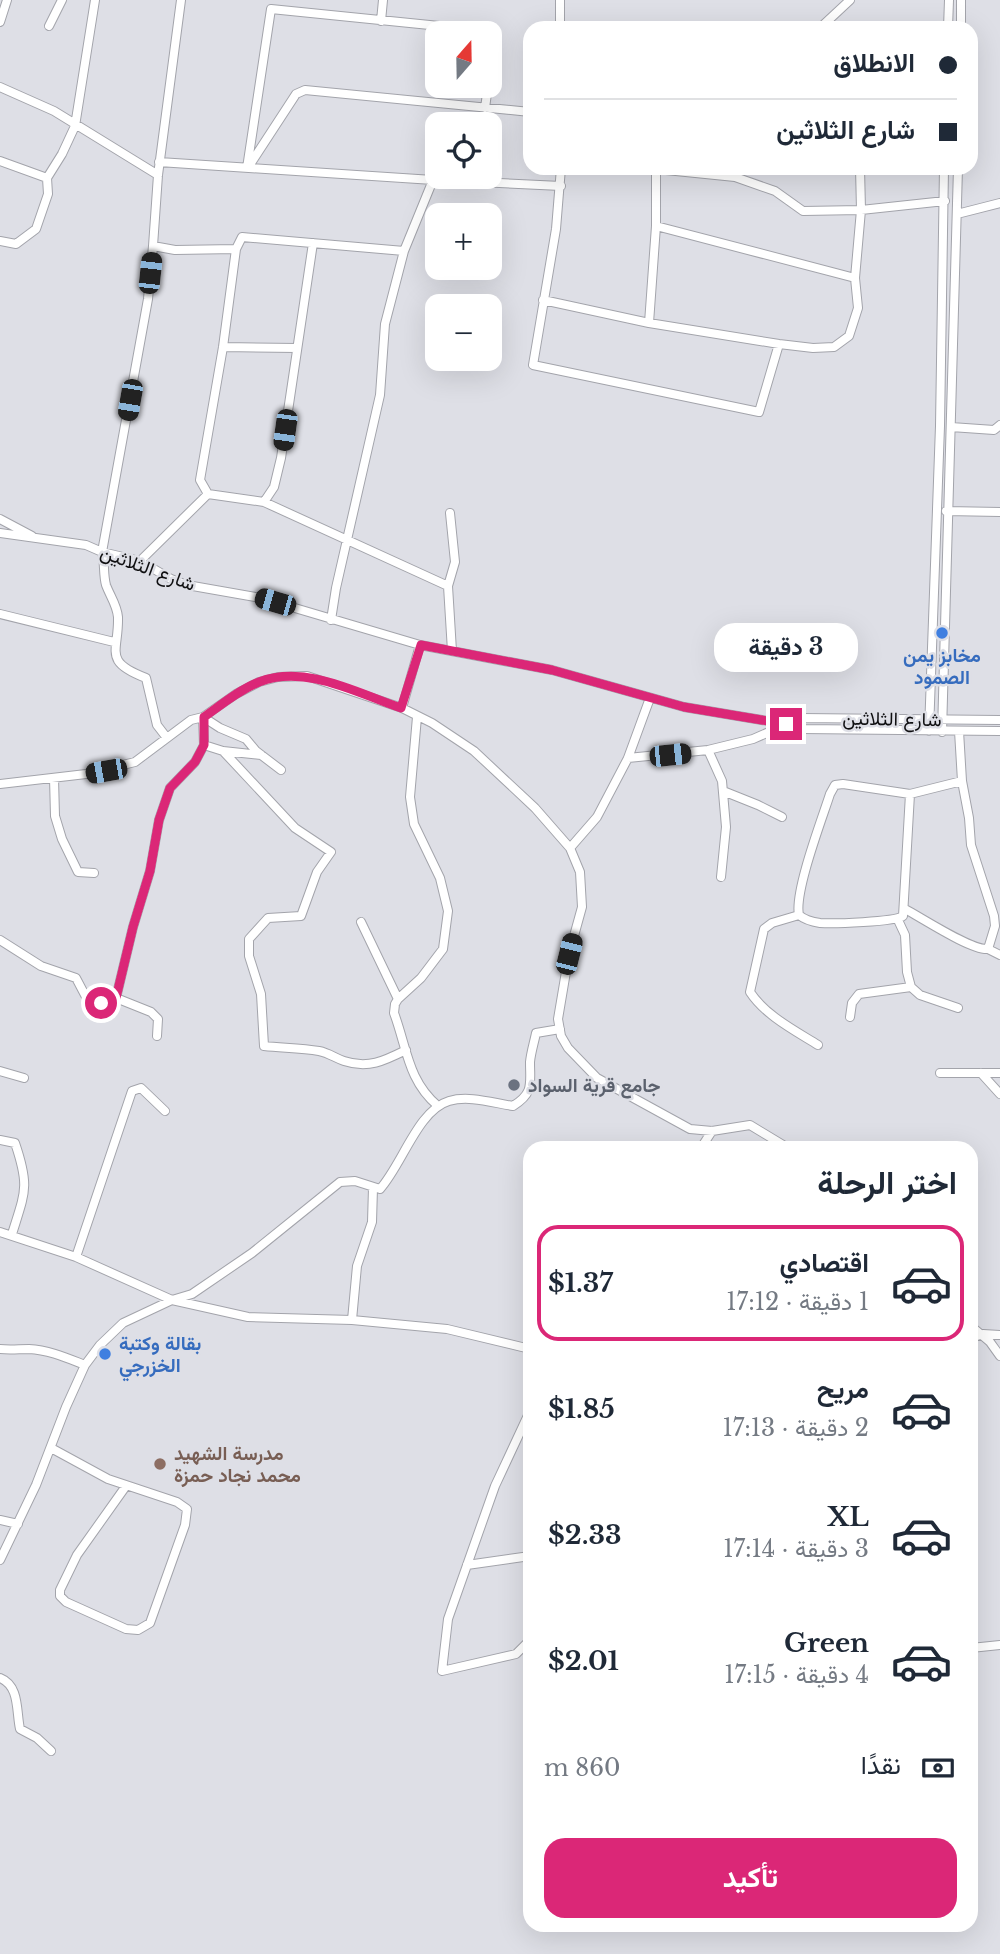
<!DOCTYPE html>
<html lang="ar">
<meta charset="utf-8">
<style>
body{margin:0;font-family:"Libre Baskerville",Vazirmatn,serif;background:#f6f6f7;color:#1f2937;direction:rtl;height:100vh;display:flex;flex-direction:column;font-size:26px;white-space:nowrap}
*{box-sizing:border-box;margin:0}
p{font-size:23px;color:#747a83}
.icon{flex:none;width:38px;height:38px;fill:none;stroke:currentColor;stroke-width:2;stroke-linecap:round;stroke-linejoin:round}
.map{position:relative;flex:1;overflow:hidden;direction:ltr}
.sheet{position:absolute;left:523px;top:1141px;width:455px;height:791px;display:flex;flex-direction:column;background:#fff;border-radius:21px;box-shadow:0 7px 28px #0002;direction:rtl}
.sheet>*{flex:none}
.guide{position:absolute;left:523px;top:21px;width:455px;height:154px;border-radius:21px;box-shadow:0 7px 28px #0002;direction:rtl;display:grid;align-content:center;height:154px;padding:0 21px;background:#fff}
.needle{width:46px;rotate:20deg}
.controls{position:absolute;left:425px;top:21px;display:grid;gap:14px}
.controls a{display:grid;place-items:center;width:77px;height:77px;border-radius:14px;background:#fff;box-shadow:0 7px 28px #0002;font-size:35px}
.end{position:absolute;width:32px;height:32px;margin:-16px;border:9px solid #db2777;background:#fff;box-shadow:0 0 0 4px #fff}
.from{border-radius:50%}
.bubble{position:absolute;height:49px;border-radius:21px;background:#fff;box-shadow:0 7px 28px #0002;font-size:23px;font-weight:700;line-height:49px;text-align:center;direction:rtl}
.car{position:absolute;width:21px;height:42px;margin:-21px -10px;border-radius:9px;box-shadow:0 0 5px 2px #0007;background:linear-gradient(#222 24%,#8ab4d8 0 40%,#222 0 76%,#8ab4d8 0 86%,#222 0)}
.guide b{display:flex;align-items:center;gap:24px;height:66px;font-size:26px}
.guide b+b{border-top:2px solid #e0e1e3}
.guide i{width:18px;height:18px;background:#1f2937}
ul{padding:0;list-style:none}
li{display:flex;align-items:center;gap:21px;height:116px;margin:0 14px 10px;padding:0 7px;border:4px solid transparent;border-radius:21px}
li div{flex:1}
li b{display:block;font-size:26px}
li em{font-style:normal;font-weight:700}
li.active{border-color:#db2777}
li>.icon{width:63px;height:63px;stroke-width:1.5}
h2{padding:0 21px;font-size:32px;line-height:84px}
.pay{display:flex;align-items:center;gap:18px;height:77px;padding:0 21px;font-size:26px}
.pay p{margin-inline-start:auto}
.action{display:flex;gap:14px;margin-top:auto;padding:14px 21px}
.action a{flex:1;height:80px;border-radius:21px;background:#db2777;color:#fff;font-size:28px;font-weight:700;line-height:80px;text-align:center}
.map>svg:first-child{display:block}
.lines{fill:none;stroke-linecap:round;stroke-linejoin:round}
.minor-casing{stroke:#a3a4ab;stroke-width:10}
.minor{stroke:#fff;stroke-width:8}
.route{stroke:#db2777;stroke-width:9}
.shop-dot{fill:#3f7fe0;stroke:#dedfe6;stroke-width:2.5}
.worship-dot{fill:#6b7280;stroke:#dedfe6;stroke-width:2.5}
.education-dot{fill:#8d6e63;stroke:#dedfe6;stroke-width:2.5}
.labels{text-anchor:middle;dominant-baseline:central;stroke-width:5;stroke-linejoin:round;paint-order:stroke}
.street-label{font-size:19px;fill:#0f0f11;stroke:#dedfe6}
.shop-label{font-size:19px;font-weight:bold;fill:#366cbe;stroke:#dedfe6}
.worship-label{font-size:19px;font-weight:bold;fill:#5b616d;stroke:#dedfe6;text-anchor:start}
.education-label{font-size:19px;font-weight:bold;fill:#785e54;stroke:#dedfe6;text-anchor:start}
</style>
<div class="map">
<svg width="1000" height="1954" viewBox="0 0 1000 1954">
<rect width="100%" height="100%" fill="#dedfe6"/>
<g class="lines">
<g class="minor-casing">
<path id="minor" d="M 181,0 L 158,175 L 153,246 L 175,250 L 236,249 L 242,237 L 404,251
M 560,0 L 560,28
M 381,21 L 383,0
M 0,22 L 7,0
M 49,26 L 62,0
M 740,28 L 743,28
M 820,28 L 850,0
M 948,28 L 949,0
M 961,28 L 961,0
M 0,87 L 54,111 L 158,175
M 485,108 L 488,86
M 0,161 L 47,178
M 159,162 L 433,180 L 561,186
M 249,166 L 296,94 L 305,90 L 530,112
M 247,168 L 271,9 L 489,31 L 495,38 L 490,74
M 561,168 L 556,229 L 533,365 L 759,412 L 779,344
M 656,169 L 735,177 L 775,191 L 803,211 L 861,210 L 945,201
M 957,214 L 1000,203
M 656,226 L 855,278
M 0,241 L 16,244 L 36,229 L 48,194 L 47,178 L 62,154 L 75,126 L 95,0
M 153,246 L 148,299 L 102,552 C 105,563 103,574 106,585 C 110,596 117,605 118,617 C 119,652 102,661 146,678 L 157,725 L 167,738
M 543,300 L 649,323 L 779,344 L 813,348 L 834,347 L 849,336 L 858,308 L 855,278 L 861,210 L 860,168
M 649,323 L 656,226 L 656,168
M 223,347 L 297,348
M 951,427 L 994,430 L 1000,425
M 208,494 L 200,480 L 223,347 L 236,249
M 264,502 L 274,487 L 281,458 L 313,243
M 946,511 L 1000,512
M 450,513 L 455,562 L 448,586 L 452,651
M 0,519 L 32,536
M 0,533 L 86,545 L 102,552 L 140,561 L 171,579 L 187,585 L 261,598 L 420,645 L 552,670 L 684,707 L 786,724 L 802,729 L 1000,731
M 140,561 L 208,494 L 264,502 L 448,586
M 0,614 L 114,642
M 331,620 L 336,588 L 380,395 L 385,324 L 404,251 L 433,180
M 402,708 L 420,645
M 203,717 L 220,728 L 246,739 L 256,751 L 281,770
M 203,717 L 204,745 L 223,751
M 417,717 L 410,797 L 414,824 L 440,878 L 448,911 L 443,949 L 421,978 L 398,999 L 395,1004 L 394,1013 C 407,1048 408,1081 438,1106
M 929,731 L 940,426 L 944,168
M 942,732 L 958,168
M 708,750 L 722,781 L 726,827 L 721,877
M 261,755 L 223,751 L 295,828 L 331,852 L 317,872 L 301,916 L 268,918 L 249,939 L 249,956 L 261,994 L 264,1046 C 283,1048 301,1048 319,1051 C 329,1053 335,1058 344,1061 C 368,1069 384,1061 406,1050
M 628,758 L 708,750 L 753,739 L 801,718 L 1000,720
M 54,778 L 55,816 L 62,839 L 78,872 L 94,873
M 0,784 L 86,774 L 135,762 L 191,720 L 203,717 L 236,694 L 259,682 L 278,677 L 307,676 L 402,708 L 432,723 L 474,751 L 535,808 L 570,848 L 580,872 L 582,907 L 569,954 L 558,1019 L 561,1036 L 568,1048 L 597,1078 L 690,1129 L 712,1131 L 750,1125 L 788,1148
M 723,791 L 758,805 L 782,817
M 910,794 L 843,784 L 835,785 L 830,794 C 822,819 794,892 799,915 C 805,920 813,922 820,923 C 832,924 895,922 903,916 L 910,794 L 962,781
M 570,848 L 597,817 L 628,758 L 650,698
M 905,909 C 922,918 972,951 988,949 L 995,926 L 994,916 L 971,845 L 969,818 L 962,781 L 959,731
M 799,915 L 772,923 L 764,929 L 750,992 C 765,1015 794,1030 818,1045
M 898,920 L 905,935 L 907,972 L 911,987 L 920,995 L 958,1008
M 361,922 L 398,999
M 0,940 L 41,966 L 76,978 L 86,997 L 101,1003 L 116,998 L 151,1012 L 158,1019 L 157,1036
M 988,949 L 1000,955
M 116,998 L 133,927 L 150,871 L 159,820 L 170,788 L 195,762 L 204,745
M 850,1017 L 852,1003 L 859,994 L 911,987
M 0,1071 L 24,1078
M 940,1073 L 1000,1073
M 981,1073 L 1000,1094
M 0,1140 L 15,1143 C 30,1187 25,1192 12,1234
M 701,1148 L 712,1131
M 0,1232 L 76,1257 L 172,1300 L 248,1317 L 352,1320 L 447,1329 L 530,1349
M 76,1257 L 132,1091 L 141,1088 L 165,1111
M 352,1320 L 357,1266 L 372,1222 L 373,1188
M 971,1326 L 990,1342 L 1000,1356
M 971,1338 L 983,1334 L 1000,1335
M 0,1349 C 10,1350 19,1349 29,1349 C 49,1350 67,1358 85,1365
M 530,1411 L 495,1486 L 448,1619 L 442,1671 L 516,1654 L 530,1640
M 51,1448 L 108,1479 L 177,1502 L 187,1509 L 185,1525 L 150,1623 L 138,1630 L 126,1629 L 66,1602 L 60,1596 L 60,1590 L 77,1555 L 126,1486
M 0,1520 L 18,1524
M 0,1560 L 36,1485 L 66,1407 L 85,1365 L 100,1345 L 123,1323 L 172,1300 L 192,1294 L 252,1253 L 340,1182 L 355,1181 L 380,1189 C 402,1165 418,1110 449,1101 C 469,1095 493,1103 513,1106 C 534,1093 530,1084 530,1062 C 531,1052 534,1043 536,1033 L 560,1029
M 467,1565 L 530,1556
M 971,1648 L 1000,1645
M 0,1678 C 20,1686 16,1711 20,1729 L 37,1738 L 51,1751"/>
</g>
<use href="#minor" class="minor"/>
</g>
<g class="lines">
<path class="route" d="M 101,1003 L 116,998 L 133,927 L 150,871 L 159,820 L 170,788 L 195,762 L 204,745 L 204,717 C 221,705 239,690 259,682 C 306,664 357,693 401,708 L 421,645 L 552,670 L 684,707 L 786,724"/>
</g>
<g class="shop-dot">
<circle cx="942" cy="633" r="7"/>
<circle cx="105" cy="1354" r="7"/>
</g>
<circle class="worship-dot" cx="514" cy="1085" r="7"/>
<circle class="education-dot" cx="160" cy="1464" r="7"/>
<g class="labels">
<g class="street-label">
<text transform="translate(148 568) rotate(20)">شارع الثلاثين</text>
<text transform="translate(892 719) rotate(1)">شارع الثلاثين</text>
</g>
<g class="shop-label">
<text x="942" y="655">مخابز يمن<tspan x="942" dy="22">الصمود</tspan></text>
<text x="119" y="1343" text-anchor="start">بقالة وكتبة<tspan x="119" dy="22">الخزرجي</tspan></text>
</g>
<g class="worship-label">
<text x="528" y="1085">جامع قرية السواد</text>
</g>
<g class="education-label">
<text x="174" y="1453">مدرسة الشهيد<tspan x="174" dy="22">محمد نجاد حمزة</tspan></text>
</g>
</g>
</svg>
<div class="controls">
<a><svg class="needle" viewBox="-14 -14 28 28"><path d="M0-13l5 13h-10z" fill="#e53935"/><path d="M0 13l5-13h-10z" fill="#747a83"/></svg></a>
<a><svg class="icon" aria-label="locate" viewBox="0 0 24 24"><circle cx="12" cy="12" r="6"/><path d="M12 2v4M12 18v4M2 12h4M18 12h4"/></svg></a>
<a>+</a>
<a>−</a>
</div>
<i class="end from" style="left:101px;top:1003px"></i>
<i class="end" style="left:786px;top:724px"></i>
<div class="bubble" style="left:714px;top:623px;width:144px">3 دقيقة</div>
<i class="car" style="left:150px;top:273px;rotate:6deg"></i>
<i class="car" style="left:130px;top:400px;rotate:190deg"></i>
<i class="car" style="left:285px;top:430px;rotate:188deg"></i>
<i class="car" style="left:275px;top:602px;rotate:286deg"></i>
<i class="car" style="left:670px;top:755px;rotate:84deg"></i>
<i class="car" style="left:106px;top:771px;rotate:260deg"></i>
<i class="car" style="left:569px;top:954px;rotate:14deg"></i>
<div class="guide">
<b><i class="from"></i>الانطلاق</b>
<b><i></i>شارع الثلاثين</b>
</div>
<section class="sheet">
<h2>اختر الرحلة</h2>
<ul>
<li class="active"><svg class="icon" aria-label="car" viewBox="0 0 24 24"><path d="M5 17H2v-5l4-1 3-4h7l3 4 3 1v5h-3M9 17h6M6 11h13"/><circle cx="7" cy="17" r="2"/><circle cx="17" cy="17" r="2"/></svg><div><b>اقتصادي</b><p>1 دقيقة · 17:12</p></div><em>$1.37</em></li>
<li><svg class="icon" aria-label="car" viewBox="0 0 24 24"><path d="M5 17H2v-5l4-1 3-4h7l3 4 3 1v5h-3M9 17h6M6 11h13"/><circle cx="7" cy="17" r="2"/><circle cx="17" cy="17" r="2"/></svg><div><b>مريح</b><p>2 دقيقة · 17:13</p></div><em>$1.85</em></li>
<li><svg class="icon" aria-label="car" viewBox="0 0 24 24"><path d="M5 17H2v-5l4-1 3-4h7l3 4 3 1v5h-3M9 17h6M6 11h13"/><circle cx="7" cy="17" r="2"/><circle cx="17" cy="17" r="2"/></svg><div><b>XL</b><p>3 دقيقة · 17:14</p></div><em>$2.33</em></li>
<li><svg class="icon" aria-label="car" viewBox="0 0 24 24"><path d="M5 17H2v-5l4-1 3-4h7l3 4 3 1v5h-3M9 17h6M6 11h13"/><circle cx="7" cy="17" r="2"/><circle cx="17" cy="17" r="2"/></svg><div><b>Green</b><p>4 دقيقة · 17:15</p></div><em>$2.01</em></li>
</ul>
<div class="pay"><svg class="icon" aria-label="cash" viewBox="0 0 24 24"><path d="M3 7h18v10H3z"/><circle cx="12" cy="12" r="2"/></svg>نقدًا<p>860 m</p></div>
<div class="action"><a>تأكيد</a></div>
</section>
</div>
